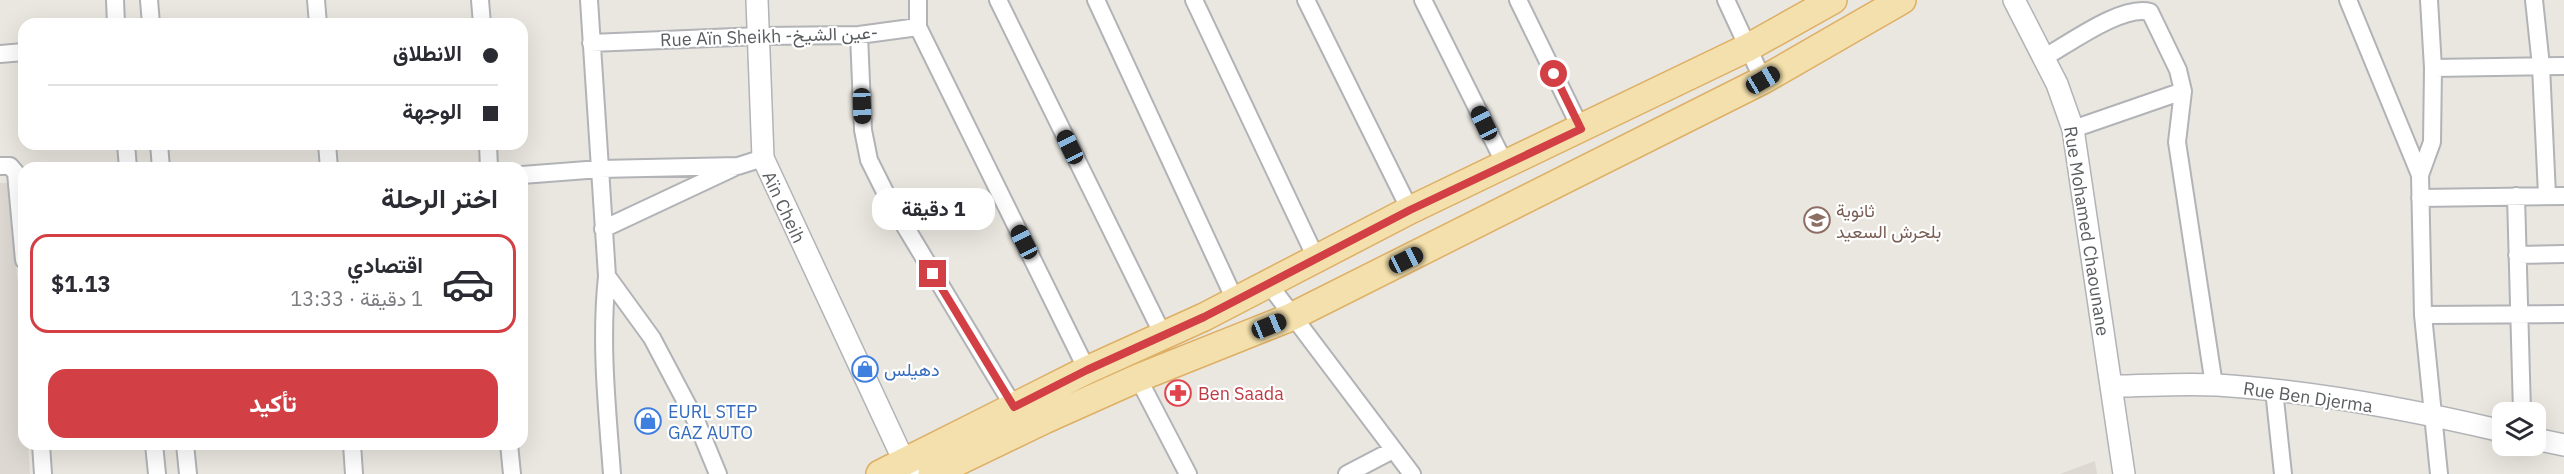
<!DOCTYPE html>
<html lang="ar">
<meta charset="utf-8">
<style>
body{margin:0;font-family:"IBM Plex Sans",Vazirmatn,sans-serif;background:#f2f2f3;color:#2b2b33;direction:rtl;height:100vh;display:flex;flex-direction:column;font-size:22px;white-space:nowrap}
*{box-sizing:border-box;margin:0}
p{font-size:20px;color:#7c7c81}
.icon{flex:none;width:33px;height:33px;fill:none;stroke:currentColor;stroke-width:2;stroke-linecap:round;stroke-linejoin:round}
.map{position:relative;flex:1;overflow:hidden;direction:ltr}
.panel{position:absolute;left:18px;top:162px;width:510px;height:288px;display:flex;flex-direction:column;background:#fff;border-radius:18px;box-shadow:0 6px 24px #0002;direction:rtl}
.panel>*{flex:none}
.guide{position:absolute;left:18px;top:18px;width:510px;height:132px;border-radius:18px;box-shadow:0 6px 24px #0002;direction:rtl;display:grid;align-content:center;height:132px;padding:0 30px;background:#fff}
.fabs{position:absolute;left:2492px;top:402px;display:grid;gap:12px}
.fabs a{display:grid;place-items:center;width:54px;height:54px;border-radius:12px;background:#fff;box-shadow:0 6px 24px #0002;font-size:30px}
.end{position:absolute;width:27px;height:27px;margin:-14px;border:8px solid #d23f44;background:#fff;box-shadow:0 0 0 3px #fff}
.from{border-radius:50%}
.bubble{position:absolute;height:42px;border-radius:18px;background:#fff;box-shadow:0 6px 24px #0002;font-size:20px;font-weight:700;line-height:42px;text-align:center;direction:rtl}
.car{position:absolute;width:18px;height:36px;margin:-18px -9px;border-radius:8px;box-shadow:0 0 4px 2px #0007;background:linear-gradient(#222 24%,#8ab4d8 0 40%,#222 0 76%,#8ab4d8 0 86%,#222 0)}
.guide b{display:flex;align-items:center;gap:21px;height:57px;font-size:22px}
.guide b+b{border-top:2px solid #e1e1e2}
.guide i{width:15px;height:15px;background:#2b2b33}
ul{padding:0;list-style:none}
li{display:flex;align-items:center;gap:18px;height:99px;margin:0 12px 9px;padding:0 18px;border:3px solid transparent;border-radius:18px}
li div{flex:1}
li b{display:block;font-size:22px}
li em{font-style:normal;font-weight:700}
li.on{border-color:#d23f44}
li>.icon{width:54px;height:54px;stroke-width:1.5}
h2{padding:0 30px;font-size:27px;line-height:72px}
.primary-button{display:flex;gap:12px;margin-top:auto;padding:12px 30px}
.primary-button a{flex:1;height:69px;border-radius:18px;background:#d23f44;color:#fff;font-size:24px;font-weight:700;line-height:69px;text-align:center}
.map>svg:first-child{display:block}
.education{fill:#ddd8d2}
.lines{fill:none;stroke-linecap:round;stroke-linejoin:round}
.minor-casing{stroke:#b1b3b7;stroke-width:20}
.tertiary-casing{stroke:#b1b3b7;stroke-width:24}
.primary-casing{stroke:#deaf65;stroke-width:30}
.minor{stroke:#fff;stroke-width:16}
.tertiary{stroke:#fff;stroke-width:21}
.primary{stroke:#f4e0ac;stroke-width:27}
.route{stroke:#d23f44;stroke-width:8}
.labels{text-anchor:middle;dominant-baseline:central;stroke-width:4.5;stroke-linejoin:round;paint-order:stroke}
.street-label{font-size:18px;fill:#595d5f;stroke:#fff}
.education-label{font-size:18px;fill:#785e54;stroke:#fff;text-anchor:start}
.shop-label{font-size:18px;fill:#366cbe;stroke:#fff;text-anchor:start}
.health-label{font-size:18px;fill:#be3a42;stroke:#fff;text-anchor:start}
</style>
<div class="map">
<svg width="2564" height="474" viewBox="0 0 2564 474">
<rect width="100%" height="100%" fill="#eae7e0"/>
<path class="education" d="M 0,183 L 8,183 L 22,324 L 24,444 L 28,444 L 30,474 L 0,474 Z
M 2095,461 L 2097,474 L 2060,474 Z"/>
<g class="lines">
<g class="minor-casing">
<path id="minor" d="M 115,0 L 116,24
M 149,0 L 151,24
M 316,0 L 318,24
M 480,0 L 482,24
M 589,0 L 607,276 C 600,343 607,407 612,474
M 918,0 L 918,27 L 1087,370
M 998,0 L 1163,335
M 1096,0 L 1235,300
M 1194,0 L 1316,258
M 1306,0 L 1410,210
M 1423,0 L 1505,164
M 1518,0 L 1581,129
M 1726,0 L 1763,80
M 2348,0 L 2420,175 L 2423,315 L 2439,474
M 2534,0 L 2541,66 L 2547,195
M 859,35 L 863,130 L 869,160 L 888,198 L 1014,407
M 591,43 L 760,36 L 859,35 L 918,27
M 0,54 L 24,52
M 2045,57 C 2070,43 2123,4 2150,12 L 2178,70 L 2183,91 L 2177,142 L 2214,385
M 2433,68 L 2564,66
M 2073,129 L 2183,91
M 126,144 L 128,168
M 159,144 L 161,168
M 327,144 L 329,168
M 488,144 L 489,168
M 0,166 L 10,166 L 16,173 L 24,260
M 522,175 L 600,169 L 738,166 L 763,158
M 2420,175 L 2432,142 L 2433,68 L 2429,0
M 2516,196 L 2522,412
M 2420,198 L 2564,196
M 603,229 L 733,168
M 2517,255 L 2564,254
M 607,276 L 652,338 L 697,423 L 718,474
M 1268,283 L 1412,474
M 2423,315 L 2564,314
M 1138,378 L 1188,474
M 2274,390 L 2283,474
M 41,444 L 43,474
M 154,444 L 157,474
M 185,444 L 188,474
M 352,444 L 354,474
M 509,444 L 512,474
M 1347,474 L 1393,450"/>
</g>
<g class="tertiary-casing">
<path id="tertiary" d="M 757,0 L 763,158 L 910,474
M 2014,0 L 2057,84 L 2073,129 L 2124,474
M 2111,386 C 2146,386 2182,383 2217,385 C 2313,391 2409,409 2502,431
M 2535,439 L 2564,445"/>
</g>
<g class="primary-casing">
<path id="primary" d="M 880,474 L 1087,370 L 1204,317 L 1410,210 L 1749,47 L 1833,0
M 932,474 L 1044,420 L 1138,378 L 1291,317 L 1763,80 L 1902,0"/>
</g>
<use href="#minor" class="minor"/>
<use href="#tertiary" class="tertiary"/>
<use href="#primary" class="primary"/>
</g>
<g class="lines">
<path class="route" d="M 933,274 L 1014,407 L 1087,370 L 1204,317 L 1410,210 L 1581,129 L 1554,74"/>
</g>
<defs>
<g id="school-ring" transform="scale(1.35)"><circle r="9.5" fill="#fff" stroke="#8d6e63" stroke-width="1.5"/><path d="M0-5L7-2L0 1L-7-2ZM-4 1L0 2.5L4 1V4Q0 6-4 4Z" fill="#8d6e63"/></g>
<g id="shop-ring" transform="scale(1.35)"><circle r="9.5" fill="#fff" stroke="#3f7fe0" stroke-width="1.5"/><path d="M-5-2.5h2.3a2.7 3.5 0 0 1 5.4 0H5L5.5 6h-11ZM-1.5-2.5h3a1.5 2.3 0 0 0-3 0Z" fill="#3f7fe0"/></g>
<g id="pharmacy-ring" transform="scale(1.35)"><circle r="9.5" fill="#fff" stroke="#e0444e" stroke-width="1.5"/><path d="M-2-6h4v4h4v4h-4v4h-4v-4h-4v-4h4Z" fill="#e0444e"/></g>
</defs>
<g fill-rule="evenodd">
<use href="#school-ring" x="1817" y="220"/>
<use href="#shop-ring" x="865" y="369"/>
<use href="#pharmacy-ring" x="1178" y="393"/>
<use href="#shop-ring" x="648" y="421"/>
</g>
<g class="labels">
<g class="street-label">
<text transform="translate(769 36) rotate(-2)">Rue Aïn Sheikh -عين الشيخ-</text>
<text transform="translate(784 207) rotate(65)">Aïn Cheih</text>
<text transform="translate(2087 231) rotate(81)">Rue Mohamed Chaounane</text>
<text transform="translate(2308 397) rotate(8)">Rue Ben Djerma</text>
</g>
<g class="education-label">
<text x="1836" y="210">ثانوية<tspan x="1836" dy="21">بلحرش السعيد</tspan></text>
</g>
<g class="shop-label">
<text x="884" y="369">دهيلس</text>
<text x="668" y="411">EURL STEP<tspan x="668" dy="21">GAZ AUTO</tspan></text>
</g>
<g class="health-label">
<text x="1198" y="393">Ben Saada</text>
</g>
</g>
</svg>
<div class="fabs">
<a><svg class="icon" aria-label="layers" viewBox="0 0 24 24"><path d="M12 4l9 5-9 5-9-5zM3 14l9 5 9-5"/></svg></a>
</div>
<i class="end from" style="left:1554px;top:74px"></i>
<i class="end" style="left:933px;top:274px"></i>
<div class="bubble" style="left:872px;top:188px;width:123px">1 دقيقة</div>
<i class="car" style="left:1763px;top:80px;rotate:60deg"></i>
<i class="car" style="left:862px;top:106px;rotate:178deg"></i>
<i class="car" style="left:1484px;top:123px;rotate:334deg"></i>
<i class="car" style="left:1070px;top:147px;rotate:334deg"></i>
<i class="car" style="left:1024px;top:242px;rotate:333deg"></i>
<i class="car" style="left:1406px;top:260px;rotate:64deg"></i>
<i class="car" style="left:1269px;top:326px;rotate:68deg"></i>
<div class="guide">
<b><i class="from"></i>الانطلاق</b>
<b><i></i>الوجهة</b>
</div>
<section class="panel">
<h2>اختر الرحلة</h2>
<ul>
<li class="on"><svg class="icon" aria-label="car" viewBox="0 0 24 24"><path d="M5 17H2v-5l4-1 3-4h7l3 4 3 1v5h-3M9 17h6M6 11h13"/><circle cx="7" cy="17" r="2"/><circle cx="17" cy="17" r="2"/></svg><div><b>اقتصادي</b><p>1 دقيقة · 13:33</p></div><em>$1.13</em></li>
</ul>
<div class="primary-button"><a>تأكيد</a></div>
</section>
</div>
